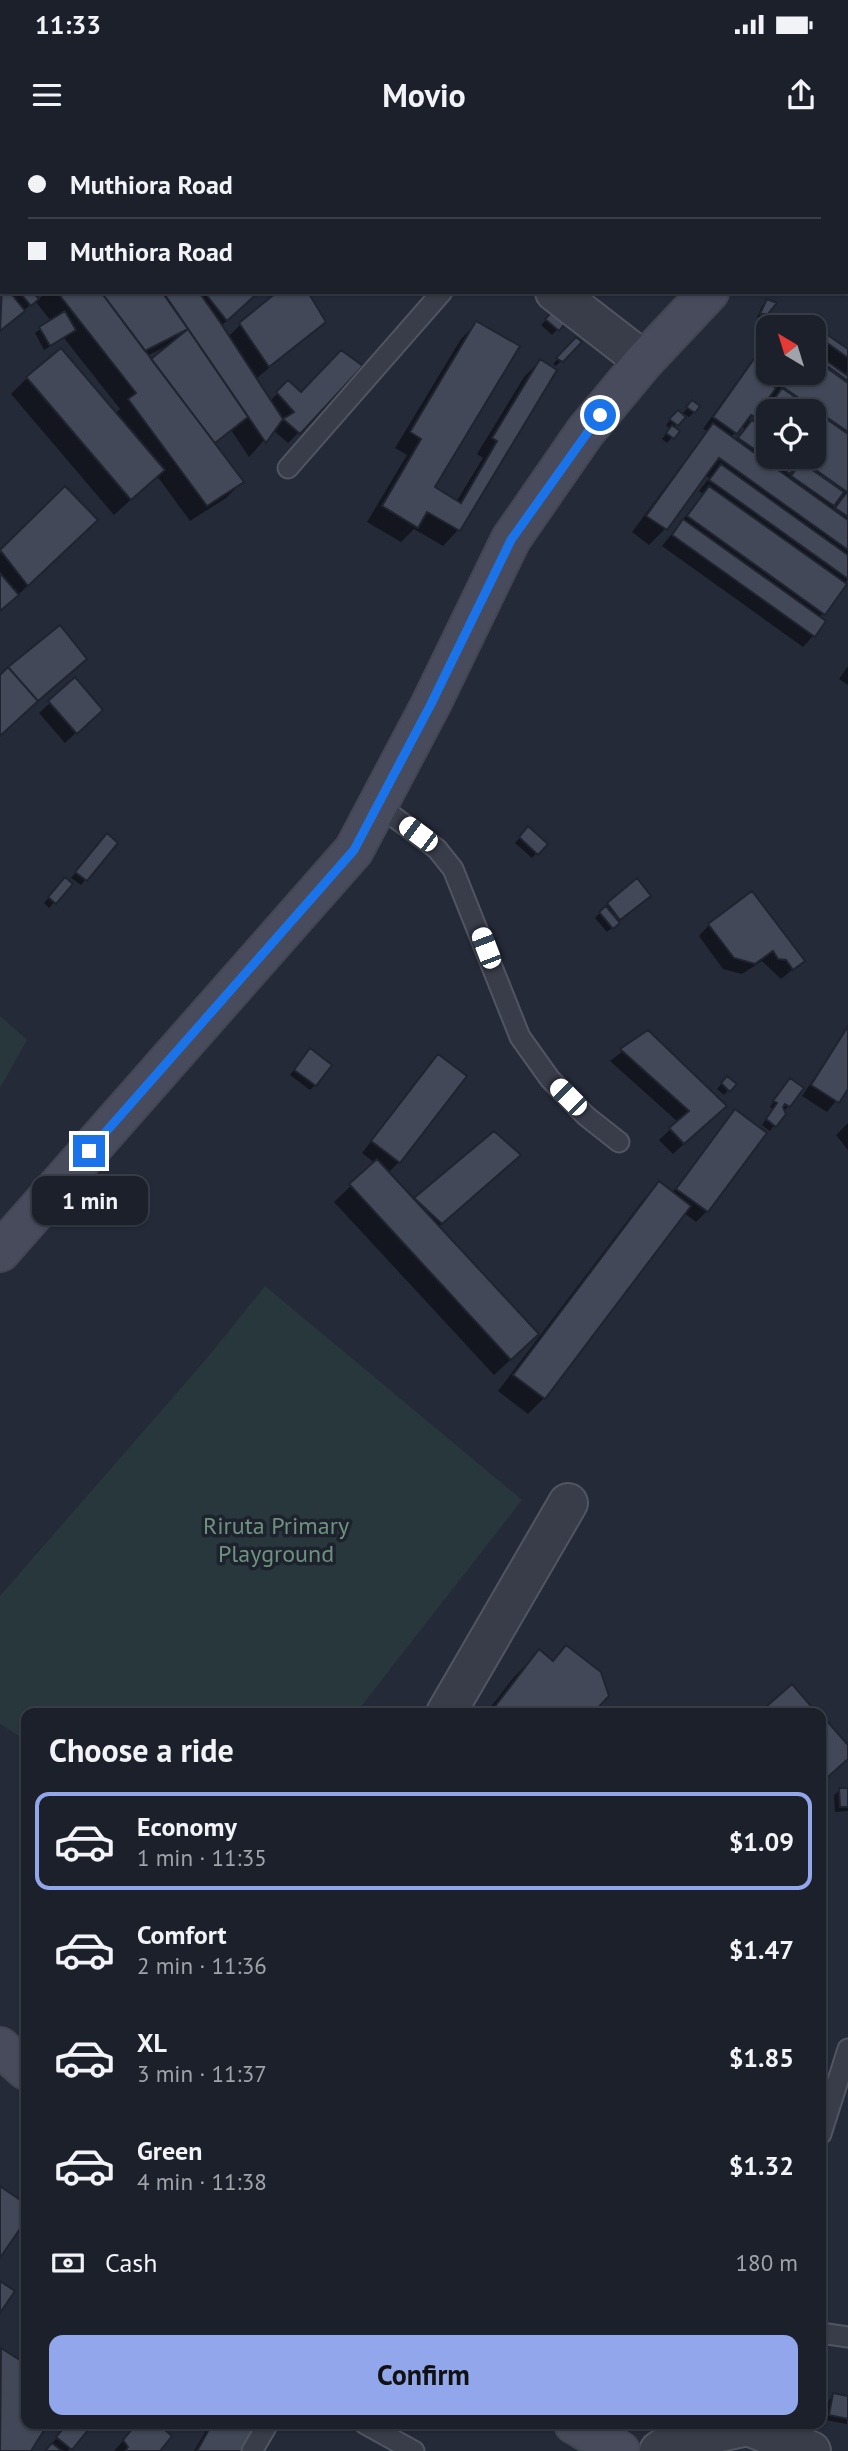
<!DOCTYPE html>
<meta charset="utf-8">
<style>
body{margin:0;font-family:"PT Sans",sans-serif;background:#292d37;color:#f1f3f6;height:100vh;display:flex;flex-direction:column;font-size:26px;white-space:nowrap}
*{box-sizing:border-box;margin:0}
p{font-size:23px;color:#a0a3a9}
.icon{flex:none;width:38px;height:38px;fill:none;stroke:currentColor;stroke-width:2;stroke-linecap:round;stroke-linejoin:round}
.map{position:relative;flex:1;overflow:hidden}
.panel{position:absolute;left:21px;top:1568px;width:805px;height:721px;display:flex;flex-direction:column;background:#1c202b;border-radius:14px;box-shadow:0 2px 5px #0004,0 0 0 2px #3a3e47}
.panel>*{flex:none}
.hud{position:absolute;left:0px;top:0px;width:849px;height:154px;box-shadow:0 2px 5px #0004,0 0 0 2px #3a3e47;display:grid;align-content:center;height:154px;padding:0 28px;background:#1c202b}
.needle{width:46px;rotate:322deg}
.buttons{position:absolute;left:756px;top:175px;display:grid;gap:14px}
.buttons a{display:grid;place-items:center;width:70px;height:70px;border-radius:14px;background:#1c202b;box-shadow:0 2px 5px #0004,0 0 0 2px #3a3e47;font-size:35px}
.end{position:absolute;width:32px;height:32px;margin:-16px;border:9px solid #1a73e8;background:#fff;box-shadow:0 0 0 4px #fff}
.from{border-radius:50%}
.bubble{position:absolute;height:49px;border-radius:14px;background:#1c202b;box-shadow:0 2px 5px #0004,0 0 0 2px #3a3e47;font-size:23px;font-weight:700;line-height:49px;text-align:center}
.car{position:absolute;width:21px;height:42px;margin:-21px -10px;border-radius:9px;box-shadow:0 0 5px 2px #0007;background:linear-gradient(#fff 24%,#345 0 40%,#fff 0 76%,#345 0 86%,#fff 0)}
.hud b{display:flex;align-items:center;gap:24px;height:66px;font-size:26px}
.hud b+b{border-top:2px solid #3a3e47}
.hud i{width:18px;height:18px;background:#f1f3f6}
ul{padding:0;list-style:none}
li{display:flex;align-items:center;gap:21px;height:98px;margin:0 14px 10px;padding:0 14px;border:4px solid transparent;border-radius:14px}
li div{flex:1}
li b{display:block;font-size:26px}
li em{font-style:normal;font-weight:700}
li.current{border-color:#92a6ec}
li>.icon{width:63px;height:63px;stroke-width:1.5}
h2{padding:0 28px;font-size:32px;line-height:84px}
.pay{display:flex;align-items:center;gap:18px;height:77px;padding:0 28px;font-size:26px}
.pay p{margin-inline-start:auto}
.primary-button{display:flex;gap:14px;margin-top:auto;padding:14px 28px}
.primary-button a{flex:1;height:80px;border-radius:14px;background:#92a6ec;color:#111;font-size:28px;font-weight:700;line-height:80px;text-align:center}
.status{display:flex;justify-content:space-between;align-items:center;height:49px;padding:0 35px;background:#1c202b;direction:ltr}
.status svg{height:19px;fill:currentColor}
header{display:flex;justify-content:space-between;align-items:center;height:91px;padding:0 28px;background:#1c202b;font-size:32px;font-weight:700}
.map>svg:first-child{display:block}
.green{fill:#28373b}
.shadow{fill:#0007;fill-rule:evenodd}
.building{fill:#424858;stroke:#202430;stroke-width:2;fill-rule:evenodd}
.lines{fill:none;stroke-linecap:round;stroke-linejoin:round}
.lane-casing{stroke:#515561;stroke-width:23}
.street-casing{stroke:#515561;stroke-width:42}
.secondary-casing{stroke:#424652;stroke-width:42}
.lane{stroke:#393d4a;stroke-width:19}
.street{stroke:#393d4a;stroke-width:38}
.secondary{stroke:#474b5c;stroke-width:38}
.route{stroke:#1a73e8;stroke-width:9}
.labels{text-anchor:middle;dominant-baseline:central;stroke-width:7;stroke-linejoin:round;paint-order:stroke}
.park-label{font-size:24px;fill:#6e937d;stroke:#1e222e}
</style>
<div class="status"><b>11:33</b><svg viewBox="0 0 49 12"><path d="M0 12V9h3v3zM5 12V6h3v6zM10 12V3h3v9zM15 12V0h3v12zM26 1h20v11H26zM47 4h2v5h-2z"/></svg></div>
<header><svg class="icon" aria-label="menu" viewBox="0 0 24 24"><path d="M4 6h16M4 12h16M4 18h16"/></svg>Movio<svg class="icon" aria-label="share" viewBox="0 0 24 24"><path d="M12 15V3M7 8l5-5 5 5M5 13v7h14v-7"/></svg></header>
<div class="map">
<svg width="848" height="2311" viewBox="0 0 848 2311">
<rect width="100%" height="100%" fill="#252a39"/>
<path class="green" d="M 0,876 L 27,900 L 0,948 Z
M 265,1146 L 522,1360 L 356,1573 L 26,1573 L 26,1600 L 0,1584 L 0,1456 L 208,1217 Z"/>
<path class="shadow" d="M 176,0 L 210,0 L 207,2 Z
M 759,0 L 795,0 L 794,2 Z
M 0,97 L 2,99 L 0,115 Z
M 2,127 L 2,143 L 0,141 Z
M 2,149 L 2,152 L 41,152 L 35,157 L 38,160 L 46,152 L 258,152 L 221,186 L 228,197 L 240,185 L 324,181 L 256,239 L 270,261 L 288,243 L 299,292 L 288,303 L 273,290 L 249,317 L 231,290 L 213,305 L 242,342 L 226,358 L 190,381 L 157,336 L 114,375 L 11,254 L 27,238 L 115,274 L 120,269 L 64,198 L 44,210 L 35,193 L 51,181 L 35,161 L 0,191 ZM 167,206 L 151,221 L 147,216 Z
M 767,161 L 767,173 L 757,178 L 762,166 Z
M 556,170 L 566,180 L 552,195 L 541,185 Z
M 803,180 L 848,211 L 848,439 L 819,478 L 813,496 L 803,507 L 662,406 L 703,354 L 699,351 L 709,338 L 704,334 L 665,389 L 649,405 L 632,392 L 707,291 L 703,289 L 768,198 L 768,222 L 757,238 L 761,240 L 768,229 L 768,233 L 814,233 L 814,187 L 796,187 ZM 764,261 L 769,264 L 754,284 L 749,280 ZM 768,271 L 814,271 L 814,317 L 768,317 ZM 741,286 L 745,289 L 734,301 L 730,298 Z
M 477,183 L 433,348 L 456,362 L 483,318 L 477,314 L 524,237 L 540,221 L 555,230 L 458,390 L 443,406 L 414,389 L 401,402 L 367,382 L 407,315 L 395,308 L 461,199 Z
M 576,199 L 579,202 L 556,226 L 553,224 Z
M 692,263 L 694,272 L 689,277 L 683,273 Z
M 673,277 L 683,277 L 673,288 L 677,292 L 667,303 L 662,299 L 670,289 L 666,285 Z
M 65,349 L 85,391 L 0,472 L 0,413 Z
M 848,526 L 848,545 L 839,539 Z
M 50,563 L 100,570 L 65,603 L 39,573 Z
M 528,689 L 545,704 L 532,718 L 515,703 Z
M 102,701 L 116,703 L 81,745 L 71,738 Z
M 60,745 L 70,745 L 49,768 L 44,763 Z
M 644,761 L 607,792 L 595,778 L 608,764 Z
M 709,785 L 803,821 L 781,839 L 762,821 L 742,834 L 723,829 L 699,796 Z
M 848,888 L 848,946 L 827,972 L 802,956 Z
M 648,892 L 713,977 L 673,1014 L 659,1000 L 678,982 L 610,921 Z
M 305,916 L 315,945 L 310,950 L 290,935 Z
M 428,927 L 399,1022 L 388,1033 L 414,1061 L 494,994 L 508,1026 L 438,1087 L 521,1210 L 494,1235 L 334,1062 L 375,1023 L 362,1013 Z
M 722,943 L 734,944 L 724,955 L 717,949 Z
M 785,945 L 801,948 L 770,991 L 762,985 L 773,969 L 770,967 Z
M 735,971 L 765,993 L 707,1071 L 696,1082 L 684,1073 L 544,1258 L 528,1274 L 498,1251 L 643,1060 L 659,1044 L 672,1053 Z
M 848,983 L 848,1010 L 836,995 Z
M 566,1507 L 607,1556 L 591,1573 L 486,1573 L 514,1537 L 539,1511 L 551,1522 Z
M 840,1650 L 848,1650 L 848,1671 L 835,1672 L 834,1655 Z
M 26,1789 L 26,1802 L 21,1797 Z
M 1,2210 L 26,2226 L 26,2284 L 46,2284 L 29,2311 L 0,2311 Z
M 834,2255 L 848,2258 L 847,2284 L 825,2280 L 829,2260 Z
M 68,2284 L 91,2284 L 68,2311 L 46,2311 Z
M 138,2284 L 155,2284 L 170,2296 L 158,2311 L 114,2311 Z
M 178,2284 L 191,2284 L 181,2287 Z
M 210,2284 L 262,2284 L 246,2311 L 194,2311 Z"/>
<path class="building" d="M 218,0 L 326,0 L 328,2 L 216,2 Z
M 451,0 L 483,0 L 485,2 L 450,2 Z
M 2,147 L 2,152 L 10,152 L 25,171 L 0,191 Z
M 19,152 L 33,152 L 39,159 L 31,166 Z
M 57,152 L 101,152 L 244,342 L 207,366 L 128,259 L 136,253 Z
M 101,152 L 162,152 L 188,189 L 145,211 Z
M 163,152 L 199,152 L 220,182 L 283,279 L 266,303 Z
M 204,152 L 259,152 L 227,181 Z
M 277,152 L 308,152 L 326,182 L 269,227 L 239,183 Z
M 767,159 L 777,163 L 768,174 L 760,174 Z
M 556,168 L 569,179 L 559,191 L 545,179 Z
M 65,171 L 76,190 L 50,206 L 39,187 Z
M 803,178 L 848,209 L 848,236 L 814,212 L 814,187 L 796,187 Z
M 476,181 L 520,206 L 435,347 L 461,363 L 497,301 L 492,298 L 540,219 L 557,230 L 460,391 L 427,372 L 418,388 L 382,366 L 421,299 L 410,292 Z
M 188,189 L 248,277 L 215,303 L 151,219 Z
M 576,197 L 582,202 L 563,222 L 556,218 Z
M 819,197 L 848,218 L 848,241 L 814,216 L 814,204 Z
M 768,199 L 768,225 L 759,237 L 776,248 L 755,277 L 751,275 L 737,294 L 713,277 Z
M 61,208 L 165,330 L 131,360 L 26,237 Z
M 341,210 L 363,226 L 300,294 L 283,279 L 294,272 L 276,252 L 288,240 L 301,252 Z
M 814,219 L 848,243 L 848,292 L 767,236 L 769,233 L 814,233 Z
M 782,248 L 848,294 L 848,377 L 835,368 L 847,352 L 800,319 L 790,334 L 738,298 L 752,280 L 757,284 ZM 768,271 L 814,271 L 814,317 L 768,317 Z
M 692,260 L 700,266 L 695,273 L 686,267 Z
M 678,270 L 686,277 L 678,286 L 669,279 Z
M 713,283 L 848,380 L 848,410 L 719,318 L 667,390 L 646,376 Z
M 672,285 L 680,291 L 674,299 L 666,293 Z
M 801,322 L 844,352 L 834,366 L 791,336 Z
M 721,324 L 848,415 L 848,439 L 709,340 Z
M 65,346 L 98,380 L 28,446 L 0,410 Z
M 709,346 L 847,444 L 825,475 L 687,376 Z
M 683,379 L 826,481 L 815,497 L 672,395 Z
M 0,433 L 19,455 L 0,471 Z
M 60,485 L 87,519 L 38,561 L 8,527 Z
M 8,527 L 38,561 L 0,596 L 0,535 Z
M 75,537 L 103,570 L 77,594 L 48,561 Z
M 528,686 L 548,704 L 538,715 L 519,697 Z
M 107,693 L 118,703 L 87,741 L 75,732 Z
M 65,737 L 73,744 L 56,764 L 48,757 Z
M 637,738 L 651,756 L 620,780 L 607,763 Z
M 752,751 L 805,821 L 793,830 L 786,820 L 778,819 L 773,811 L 755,824 L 734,818 L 708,784 Z
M 606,766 L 620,783 L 613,789 L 599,772 Z
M 848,886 L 848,949 L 839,963 L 811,945 Z
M 648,890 L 727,966 L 684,1004 L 669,988 L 689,971 L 620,909 Z
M 310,908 L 332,925 L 316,946 L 294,930 Z
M 438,914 L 467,936 L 400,1023 L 371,1001 Z
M 727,936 L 737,944 L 730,952 L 721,943 Z
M 790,938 L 804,948 L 790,967 L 785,964 L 783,967 L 786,974 L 776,987 L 766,979 L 777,963 L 773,961 Z
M 735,969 L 767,993 L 708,1072 L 676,1049 Z
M 494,991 L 521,1015 L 442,1084 L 414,1058 Z
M 377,1019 L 539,1194 L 511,1220 L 349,1044 Z
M 659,1041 L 691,1066 L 545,1259 L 513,1235 Z
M 566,1505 L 601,1532 L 609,1556 L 593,1573 L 490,1573 L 539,1509 L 553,1521 Z
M 792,1544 L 817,1573 L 759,1573 Z
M 827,1581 L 848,1605 L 848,1619 L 821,1643 L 821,1587 Z
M 839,1648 L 848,1648 L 848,1667 L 840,1667 Z
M 0,2046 L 26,2064 L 26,2080 L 0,2118 Z
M 0,2141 L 15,2151 L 0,2173 Z
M 1,2208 L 26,2224 L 26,2284 L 48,2284 L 31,2311 L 0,2311 Z
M 833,2253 L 848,2256 L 848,2279 L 829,2275 Z
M 67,2284 L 93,2284 L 72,2310 L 56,2297 Z
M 136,2284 L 158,2284 L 172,2296 L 160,2311 L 125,2311 L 128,2307 L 123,2300 Z
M 212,2284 L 264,2284 L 248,2311 L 197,2311 Z
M 52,2303 L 62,2311 L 45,2311 Z"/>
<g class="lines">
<g class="lane-casing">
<path id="lane" d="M 288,328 L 442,152
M 378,665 L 437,709 L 453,729 L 520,897 L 550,939 L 586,976 L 619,1002
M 821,1994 L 848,1909
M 821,2193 L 848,2197
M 365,2284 L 414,2311
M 252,2311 L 268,2284"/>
</g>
<g class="street-casing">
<path id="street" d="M 355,0 L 357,2
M 555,152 L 644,221
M 446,1573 L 568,1363
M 659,2311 L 673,2302 L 748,2286 L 811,2311"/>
</g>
<g class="secondary-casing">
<path id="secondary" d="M 837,2 L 838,0
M 0,1112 L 354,710 L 431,564 L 511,399 L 585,292 L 644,221 L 709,152
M 0,1907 L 26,1930
M 574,2284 L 620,2311"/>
</g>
<use href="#lane" class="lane"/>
<use href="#street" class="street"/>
<use href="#secondary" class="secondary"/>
</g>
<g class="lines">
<path class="route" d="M 89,1011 L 354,710 L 431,564 L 511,400 L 600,275"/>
</g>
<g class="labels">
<g class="park-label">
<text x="276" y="1385">Riruta Primary<tspan x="276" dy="28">Playground</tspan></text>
</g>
</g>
</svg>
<div class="buttons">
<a><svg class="needle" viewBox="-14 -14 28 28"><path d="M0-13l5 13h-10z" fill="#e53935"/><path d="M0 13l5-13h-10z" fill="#a0a3a9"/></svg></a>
<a><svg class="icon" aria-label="locate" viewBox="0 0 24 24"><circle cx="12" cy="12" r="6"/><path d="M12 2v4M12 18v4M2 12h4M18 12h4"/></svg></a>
</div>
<i class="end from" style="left:600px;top:275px"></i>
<i class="end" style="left:89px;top:1011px"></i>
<div class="bubble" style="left:32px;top:1036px;width:116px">1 min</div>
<i class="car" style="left:418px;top:694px;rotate:307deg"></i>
<i class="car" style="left:486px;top:808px;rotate:339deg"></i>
<i class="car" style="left:568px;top:957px;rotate:315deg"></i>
<div class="hud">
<b><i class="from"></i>Muthiora Road</b>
<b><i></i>Muthiora Road</b>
</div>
<section class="panel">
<h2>Choose a ride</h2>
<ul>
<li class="current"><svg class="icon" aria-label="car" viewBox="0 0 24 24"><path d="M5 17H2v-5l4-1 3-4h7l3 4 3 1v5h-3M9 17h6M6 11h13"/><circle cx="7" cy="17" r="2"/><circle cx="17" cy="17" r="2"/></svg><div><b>Economy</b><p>1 min · 11:35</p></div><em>$1.09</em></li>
<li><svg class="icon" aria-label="car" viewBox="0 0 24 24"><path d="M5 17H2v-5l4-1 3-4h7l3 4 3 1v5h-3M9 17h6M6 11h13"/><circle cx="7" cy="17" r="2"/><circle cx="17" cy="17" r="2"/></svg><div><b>Comfort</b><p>2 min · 11:36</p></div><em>$1.47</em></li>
<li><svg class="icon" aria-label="car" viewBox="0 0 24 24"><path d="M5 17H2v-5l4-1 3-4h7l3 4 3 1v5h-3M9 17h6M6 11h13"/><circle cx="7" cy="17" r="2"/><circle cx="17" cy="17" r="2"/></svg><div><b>XL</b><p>3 min · 11:37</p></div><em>$1.85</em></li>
<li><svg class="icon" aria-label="car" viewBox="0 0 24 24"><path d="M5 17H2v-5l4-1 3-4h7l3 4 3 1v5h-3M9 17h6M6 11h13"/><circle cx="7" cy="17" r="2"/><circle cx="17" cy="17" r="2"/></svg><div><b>Green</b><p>4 min · 11:38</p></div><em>$1.32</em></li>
</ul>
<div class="pay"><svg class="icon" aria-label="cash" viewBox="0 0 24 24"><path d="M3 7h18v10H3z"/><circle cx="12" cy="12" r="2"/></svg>Cash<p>180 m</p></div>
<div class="primary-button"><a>Confirm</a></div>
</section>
</div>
